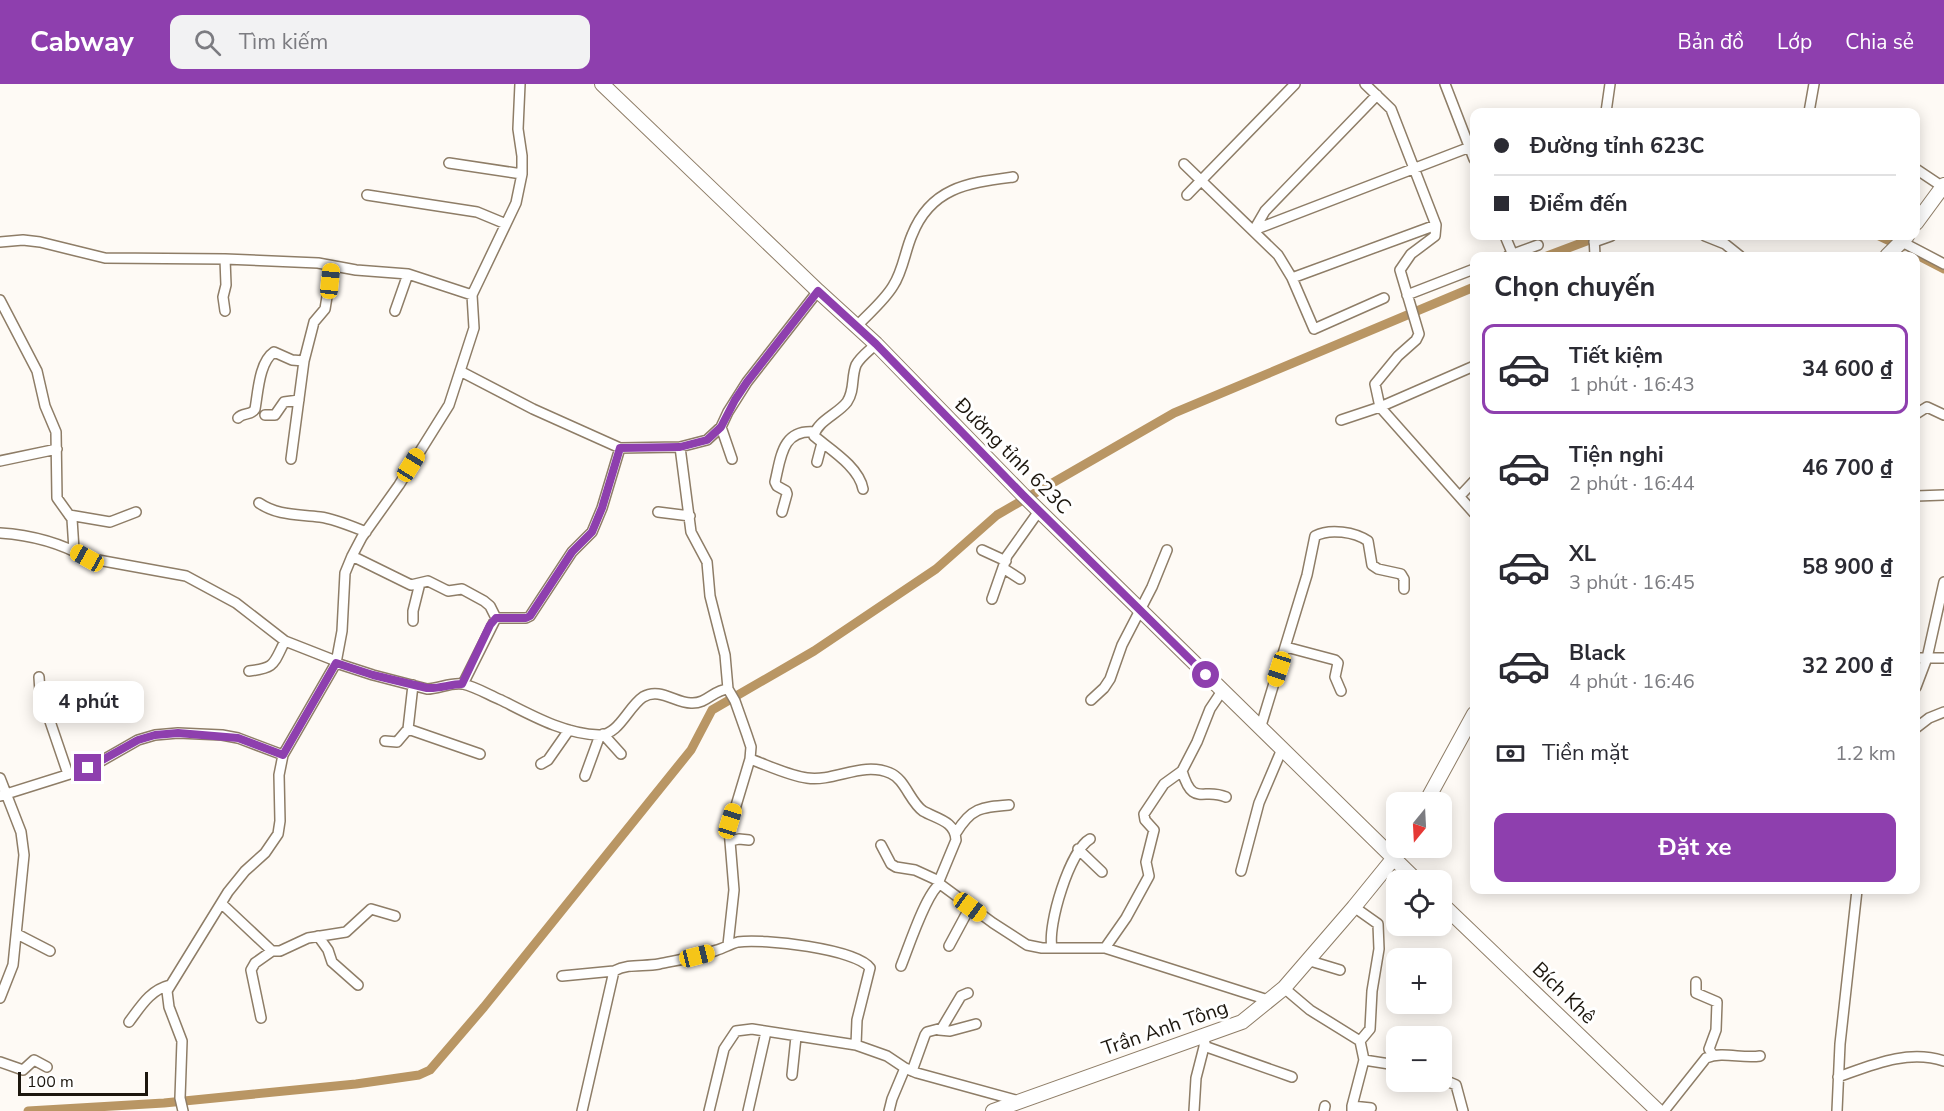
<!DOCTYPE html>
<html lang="vi">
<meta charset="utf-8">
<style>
body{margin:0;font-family:"Nunito Sans",sans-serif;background:#f2f2f3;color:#2b2b33;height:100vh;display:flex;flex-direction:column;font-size:22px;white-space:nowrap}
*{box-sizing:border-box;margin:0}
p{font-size:20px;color:#7c7c81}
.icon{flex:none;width:33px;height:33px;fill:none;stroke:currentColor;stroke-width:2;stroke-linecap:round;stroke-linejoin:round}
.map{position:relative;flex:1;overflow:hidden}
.sheet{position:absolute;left:1470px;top:168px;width:450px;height:642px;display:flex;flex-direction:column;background:#fff;border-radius:12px;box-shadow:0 3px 15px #0003}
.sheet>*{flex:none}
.guide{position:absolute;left:1470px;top:24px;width:450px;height:132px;border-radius:12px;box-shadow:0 3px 15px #0003;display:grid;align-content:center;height:132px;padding:0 24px;background:#fff}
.needle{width:39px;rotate:198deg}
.controls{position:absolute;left:1386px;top:708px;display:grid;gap:12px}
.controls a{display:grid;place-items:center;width:66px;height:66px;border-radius:12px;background:#fff;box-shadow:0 3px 15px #0003;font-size:30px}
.scale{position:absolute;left:18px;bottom:15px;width:130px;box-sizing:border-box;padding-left:6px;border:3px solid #1d170e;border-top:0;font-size:16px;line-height:21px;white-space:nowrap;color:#1d170e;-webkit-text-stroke:4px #fff;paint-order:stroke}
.end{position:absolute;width:27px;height:27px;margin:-14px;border:8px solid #8e3fae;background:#fff;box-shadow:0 0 0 3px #fff}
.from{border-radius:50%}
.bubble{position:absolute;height:42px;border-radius:12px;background:#fff;box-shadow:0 3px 15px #0003;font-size:20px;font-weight:700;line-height:42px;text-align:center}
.car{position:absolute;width:18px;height:36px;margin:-18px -9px;border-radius:8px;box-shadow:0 0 4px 2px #0007;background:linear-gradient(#f5c518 24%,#345 0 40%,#f5c518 0 76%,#345 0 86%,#f5c518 0)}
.guide b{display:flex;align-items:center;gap:21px;height:57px;font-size:22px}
.guide b+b{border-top:2px solid #e1e1e2}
.guide i{width:15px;height:15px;background:#2b2b33}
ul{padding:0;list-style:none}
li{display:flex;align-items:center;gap:18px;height:90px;margin:0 12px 9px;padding:0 12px;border:3px solid transparent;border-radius:12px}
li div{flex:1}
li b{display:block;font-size:22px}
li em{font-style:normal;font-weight:700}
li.active{border-color:#8e3fae}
li>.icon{width:54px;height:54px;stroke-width:1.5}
h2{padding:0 24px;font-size:27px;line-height:72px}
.pay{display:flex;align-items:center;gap:15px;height:66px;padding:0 24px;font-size:22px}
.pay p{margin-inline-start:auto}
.primary-button{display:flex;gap:12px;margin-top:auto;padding:12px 24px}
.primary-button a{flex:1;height:69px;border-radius:12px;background:#8e3fae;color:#fff;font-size:24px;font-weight:700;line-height:69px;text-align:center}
header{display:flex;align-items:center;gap:36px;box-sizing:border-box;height:84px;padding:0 30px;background:#8e3fae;color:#fff}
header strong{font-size:28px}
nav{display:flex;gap:33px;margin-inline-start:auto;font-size:21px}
.search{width:420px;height:54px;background:#f2f2f3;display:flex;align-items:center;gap:15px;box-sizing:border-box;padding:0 21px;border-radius:12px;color:#7c7c81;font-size:22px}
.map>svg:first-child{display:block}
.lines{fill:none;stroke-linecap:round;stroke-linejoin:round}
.canal{stroke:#b99664;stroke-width:9}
.street-casing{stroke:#8e7d67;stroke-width:12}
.secondary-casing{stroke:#8e7d67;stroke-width:16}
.street{stroke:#fff;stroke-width:9}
.secondary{stroke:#fff;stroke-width:14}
.route{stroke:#8e3fae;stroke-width:8}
.labels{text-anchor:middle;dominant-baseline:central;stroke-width:6;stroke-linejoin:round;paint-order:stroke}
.street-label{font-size:20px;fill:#1d170e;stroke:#fff}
</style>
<header>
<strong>Cabway</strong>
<div class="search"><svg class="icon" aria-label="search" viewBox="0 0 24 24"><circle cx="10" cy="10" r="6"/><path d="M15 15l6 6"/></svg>Tìm kiếm</div>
<nav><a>Bản đồ</a><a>Lớp</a><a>Chia sẻ</a></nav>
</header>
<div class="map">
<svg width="1944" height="1027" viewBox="0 0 1944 1027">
<rect width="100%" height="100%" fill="#fefaf5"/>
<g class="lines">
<path class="canal" d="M 1879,152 L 1902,163
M 1917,171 L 1944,185
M 1547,172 L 1600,152
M 28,1027 L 164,1019 L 356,1000 L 419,991 L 430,986 L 484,923 L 691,666 L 712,626 L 814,567 L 936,485 L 997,431 L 1174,329 L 1474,203"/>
<g class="street-casing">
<path id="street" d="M 1365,0 L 1391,25 L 1436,141 L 1435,152 L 1411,170 L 1400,186 L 1419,250 L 1416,256 L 1398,272 L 1375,300 L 1380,323 L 1474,429
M 1445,0 L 1474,75
M 1606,28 L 1610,0
M 1809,28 L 1814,0
M 449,79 L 522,90
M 1184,80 L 1278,171 L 1292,194 L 1314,245 L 1384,214
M 1916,85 L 1943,103
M 367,111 L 477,128 L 506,140
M 1187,111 L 1295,0
M 1254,146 L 1470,63
M 1254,146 L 1265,127 L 1377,11
M 1505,152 L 1513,171
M 1594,152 L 1595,172
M 1705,152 L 1725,160 L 1740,172
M 0,158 L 23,156 L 40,158 L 105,174 L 225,175 L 318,179 L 356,186 L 408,190 L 472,211
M 1594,158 L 1611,152
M 1902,158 L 1944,180
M 1508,172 L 1538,161
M 1292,194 L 1436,141
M 1407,211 L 1474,185
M 0,216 L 37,287 L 45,322 L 56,348 L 57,414 L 72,435 L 74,466
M 225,227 L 223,213 L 226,201 L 225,175
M 395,227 L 408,190
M 856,243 C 868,230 884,217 893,202 C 903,187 905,167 912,151 C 931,103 968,99 1013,93
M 460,287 L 533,325 L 620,364 L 680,363 L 707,356 L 721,343 L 728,328 L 747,298 L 818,207
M 1916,330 L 1927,323 L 1944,331
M 265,331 L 275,331 L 284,318 L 299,316
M 238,334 C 243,328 251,332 255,325 C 258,309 259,278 274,268 L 292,276 L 304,277
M 1341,336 L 1380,323 L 1474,282
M 721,343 L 732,375
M 680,363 L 691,448 L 707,478 L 710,512 L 725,571 L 728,605 L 735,617 L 747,651 L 751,663 L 750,675 L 729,745 L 734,806 L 728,861
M 291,375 L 304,277 L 314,238 L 325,225 L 332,182
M 0,377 L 57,365
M 817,378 L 822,359
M 863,405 C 859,383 831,366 814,352 C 817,337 838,330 847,318 C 855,306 851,294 856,281 C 860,273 870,266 876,260
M 1460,412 L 1474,397
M 1916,412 L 1944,411
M 259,419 C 278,432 298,430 320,433 C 335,435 351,442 366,448
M 658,428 L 690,432
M 782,428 L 787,410 L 786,407 L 777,402 L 775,398 C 781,373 782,345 815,348
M 69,431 L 110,438 L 136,428
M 0,449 C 31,451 59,458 87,474 L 186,492 L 236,519 L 285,557 L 336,577
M 982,466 L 1006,477
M 352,472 L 411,501 L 428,497 L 448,507 L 462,505 L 484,517 L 490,522 L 496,534
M 1003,484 L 1020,495
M 992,515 L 1007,472 L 1039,427
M 413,537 L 413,527 L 420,499
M 1286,563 L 1335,576 L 1338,579 L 1335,593 L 1341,607
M 1916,574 L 1944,574
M 336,579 L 373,591 L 427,605 C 439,605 450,598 463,600 C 476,603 489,611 501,616 C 531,631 564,650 599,651 C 619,651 628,623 643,613 C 660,603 675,619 691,619 C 707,620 713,606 728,605
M 249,587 C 276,584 273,580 285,557
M 39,593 L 40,608 L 68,690
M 463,600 L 496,534 L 526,534 L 530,532 L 572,468 L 592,448 L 602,424 L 620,364
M 413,601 L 408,645 L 480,670
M 1916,603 L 1927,574 L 1944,498
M 1091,616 L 1104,604 L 1110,595 L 1122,561 L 1152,503 L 1167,466
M 1916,644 L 1929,634 L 1944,628
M 1260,645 L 1307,491 L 1315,452 C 1330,444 1355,448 1368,457 L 1372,481 L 1378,485 L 1401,490 L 1404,495 L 1404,505
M 603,650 L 621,670
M 385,657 L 397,658 L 408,645
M 750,675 C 767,681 790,692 807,694 C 835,698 862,677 890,689 C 905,695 910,718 923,727 C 937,735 955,737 956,756 L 939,797 L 940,800 L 993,839 L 1027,861 L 1042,864 L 1105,864 L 1268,916
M 541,680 L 548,676 L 569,646
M 1182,687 C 1193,724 1203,703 1226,713
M 585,692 L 600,651
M 0,694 L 21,748 L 24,771 L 13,881 L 0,914
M 0,712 L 89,684 L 138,656 L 155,651 L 178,649 L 222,651 L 238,654 L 283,671
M 956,749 C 971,724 981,723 1009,721
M 730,757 L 739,755 L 749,756
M 881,761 L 891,780 L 896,783 L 915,786 L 939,797
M 1078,765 L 1102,788
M 1241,787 L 1259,719 L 1282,665
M 222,820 L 272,867 L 280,867 L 308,854 L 346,848 L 371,825 L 395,832
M 17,850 L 50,867
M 318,852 L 328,866 L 332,878 L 358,901
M 949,862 L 970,823
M 1052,864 C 1047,841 1070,766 1090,755
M 1105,864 L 1126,834 L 1149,792 L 1146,778 L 1154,746 L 1145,736 L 1144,730 L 1164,700 L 1182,687 L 1197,658 L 1210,625 L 1222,607
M 1307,876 L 1340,886
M 901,882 C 908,865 926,809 940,800
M 562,892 L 614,887
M 1696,898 L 1696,909 L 1717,918 L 1716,946 L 1709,965 L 1713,971
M 1284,904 L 1310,926 L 1360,957
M 261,934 L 251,886 L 255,879 L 272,867
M 129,938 C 141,922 150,906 170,901
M 939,946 L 950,947 L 976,940
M 1204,962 L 1292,993
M 1364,976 L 1396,981
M 0,978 L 23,986 L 34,976 L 47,983
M 912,987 L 925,951 L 927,948 L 942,944 L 961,912 L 968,909
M 792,991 L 796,953
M 1838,993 C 1872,981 1908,965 1944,977
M 1442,995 L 1456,1001 L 1463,1027
M 1352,1022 L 1371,1024
M 183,1027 L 180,1014 L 182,957 L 169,923 L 167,907 L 228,808 L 245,787 L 265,769 L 278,750 L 280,737 L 279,691 L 283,671 L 336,579 L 342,547 L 345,489 L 352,472 L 362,453 L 399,401 L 449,321 L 474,244 L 472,211 L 516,119 L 522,90 L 522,72 L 518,45 L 520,0
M 582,1027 L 614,887 C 629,879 644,883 659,880 C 678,876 698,873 717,866 C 724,864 730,860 738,858 C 762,854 857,865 870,884 L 857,936 L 856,961 L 887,972 L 905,984 L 917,989 L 1019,1017
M 709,1027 L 724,965 L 736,947 L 752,945 L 856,961
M 748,1027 L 766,948
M 889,1027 L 892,1015 L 905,984
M 1194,1027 L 1196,994 L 1205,959
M 1324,1027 L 1325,1022
M 1352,1027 L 1352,1022 L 1364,976 L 1360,957 L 1370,945 L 1372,907 L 1379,865 L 1378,840 L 1354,823
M 1664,1027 L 1706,974 C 1723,967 1742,975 1760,972
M 1837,1027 L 1840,960 L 1857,806"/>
</g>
<g class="secondary-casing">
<path id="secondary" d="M 602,0 L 818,207 L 876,260 L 1023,411 L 1416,796
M 1916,139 L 1944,101
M 1887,172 L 1907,152
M 1426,718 L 1474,630
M 1442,820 L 1658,1027
M 993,1027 L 1242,938 L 1284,904 L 1354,823 L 1393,775 L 1400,764"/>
</g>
<use href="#street" class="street"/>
<use href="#secondary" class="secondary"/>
</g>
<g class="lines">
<path class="route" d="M 88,684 L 138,656 L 155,651 L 178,649 L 238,654 L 283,671 L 336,579 L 373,591 L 427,604 C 439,605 450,600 462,600 L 490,541 L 496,534 L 526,534 L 530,532 L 572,468 L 592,448 L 602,424 L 620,364 L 680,363 L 707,356 L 721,343 L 735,316 L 747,298 L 818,207 L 876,260 L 1023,411 L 1206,591"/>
</g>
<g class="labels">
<g class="street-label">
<text transform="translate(1013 372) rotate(45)">Đường tỉnh 623C</text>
<text transform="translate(1564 909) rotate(44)">Bích Khê</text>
<text transform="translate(1165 944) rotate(-19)">Trần Anh Tông</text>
</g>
</g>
</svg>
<div class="controls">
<a><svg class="needle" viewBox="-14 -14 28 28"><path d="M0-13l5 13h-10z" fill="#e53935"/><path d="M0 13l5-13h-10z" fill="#7c7c81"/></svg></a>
<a><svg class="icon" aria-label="locate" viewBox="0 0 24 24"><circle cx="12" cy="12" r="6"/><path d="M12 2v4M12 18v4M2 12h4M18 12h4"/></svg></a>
<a>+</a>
<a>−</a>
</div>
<div class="scale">100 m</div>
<i class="end from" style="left:1206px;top:591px"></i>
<i class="end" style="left:88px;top:684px"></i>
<div class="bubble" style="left:33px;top:597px;width:111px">4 phút</div>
<i class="car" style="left:330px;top:197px;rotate:6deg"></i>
<i class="car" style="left:411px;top:381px;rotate:32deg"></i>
<i class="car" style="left:87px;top:474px;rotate:299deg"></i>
<i class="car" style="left:1279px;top:585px;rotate:198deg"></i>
<i class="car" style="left:730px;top:737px;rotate:17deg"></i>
<i class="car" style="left:970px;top:823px;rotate:126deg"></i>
<i class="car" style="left:697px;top:872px;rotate:76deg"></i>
<div class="guide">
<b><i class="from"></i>Đường tỉnh 623C</b>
<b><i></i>Điểm đến</b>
</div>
<section class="sheet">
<h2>Chọn chuyến</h2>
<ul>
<li class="active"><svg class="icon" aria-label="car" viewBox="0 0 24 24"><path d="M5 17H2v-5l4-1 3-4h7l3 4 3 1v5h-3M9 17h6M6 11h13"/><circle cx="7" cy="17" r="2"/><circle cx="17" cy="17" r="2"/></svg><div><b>Tiết kiệm</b><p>1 phút · 16:43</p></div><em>34 600 ₫</em></li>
<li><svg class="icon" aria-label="car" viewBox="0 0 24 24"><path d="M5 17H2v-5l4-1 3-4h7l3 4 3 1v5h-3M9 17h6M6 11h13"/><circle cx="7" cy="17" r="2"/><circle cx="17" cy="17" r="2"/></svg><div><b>Tiện nghi</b><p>2 phút · 16:44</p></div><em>46 700 ₫</em></li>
<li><svg class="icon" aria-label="car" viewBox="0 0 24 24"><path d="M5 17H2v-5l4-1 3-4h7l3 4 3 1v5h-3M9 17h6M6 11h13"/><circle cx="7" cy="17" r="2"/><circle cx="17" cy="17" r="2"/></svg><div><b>XL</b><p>3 phút · 16:45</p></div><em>58 900 ₫</em></li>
<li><svg class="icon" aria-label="car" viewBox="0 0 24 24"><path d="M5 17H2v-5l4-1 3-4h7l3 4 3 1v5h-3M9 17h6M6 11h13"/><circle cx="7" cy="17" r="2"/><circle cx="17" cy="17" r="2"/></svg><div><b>Black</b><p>4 phút · 16:46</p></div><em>32 200 ₫</em></li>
</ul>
<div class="pay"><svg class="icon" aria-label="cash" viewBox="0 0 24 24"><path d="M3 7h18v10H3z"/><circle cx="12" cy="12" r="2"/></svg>Tiền mặt<p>1.2 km</p></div>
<div class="primary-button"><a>Đặt xe</a></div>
</section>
</div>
